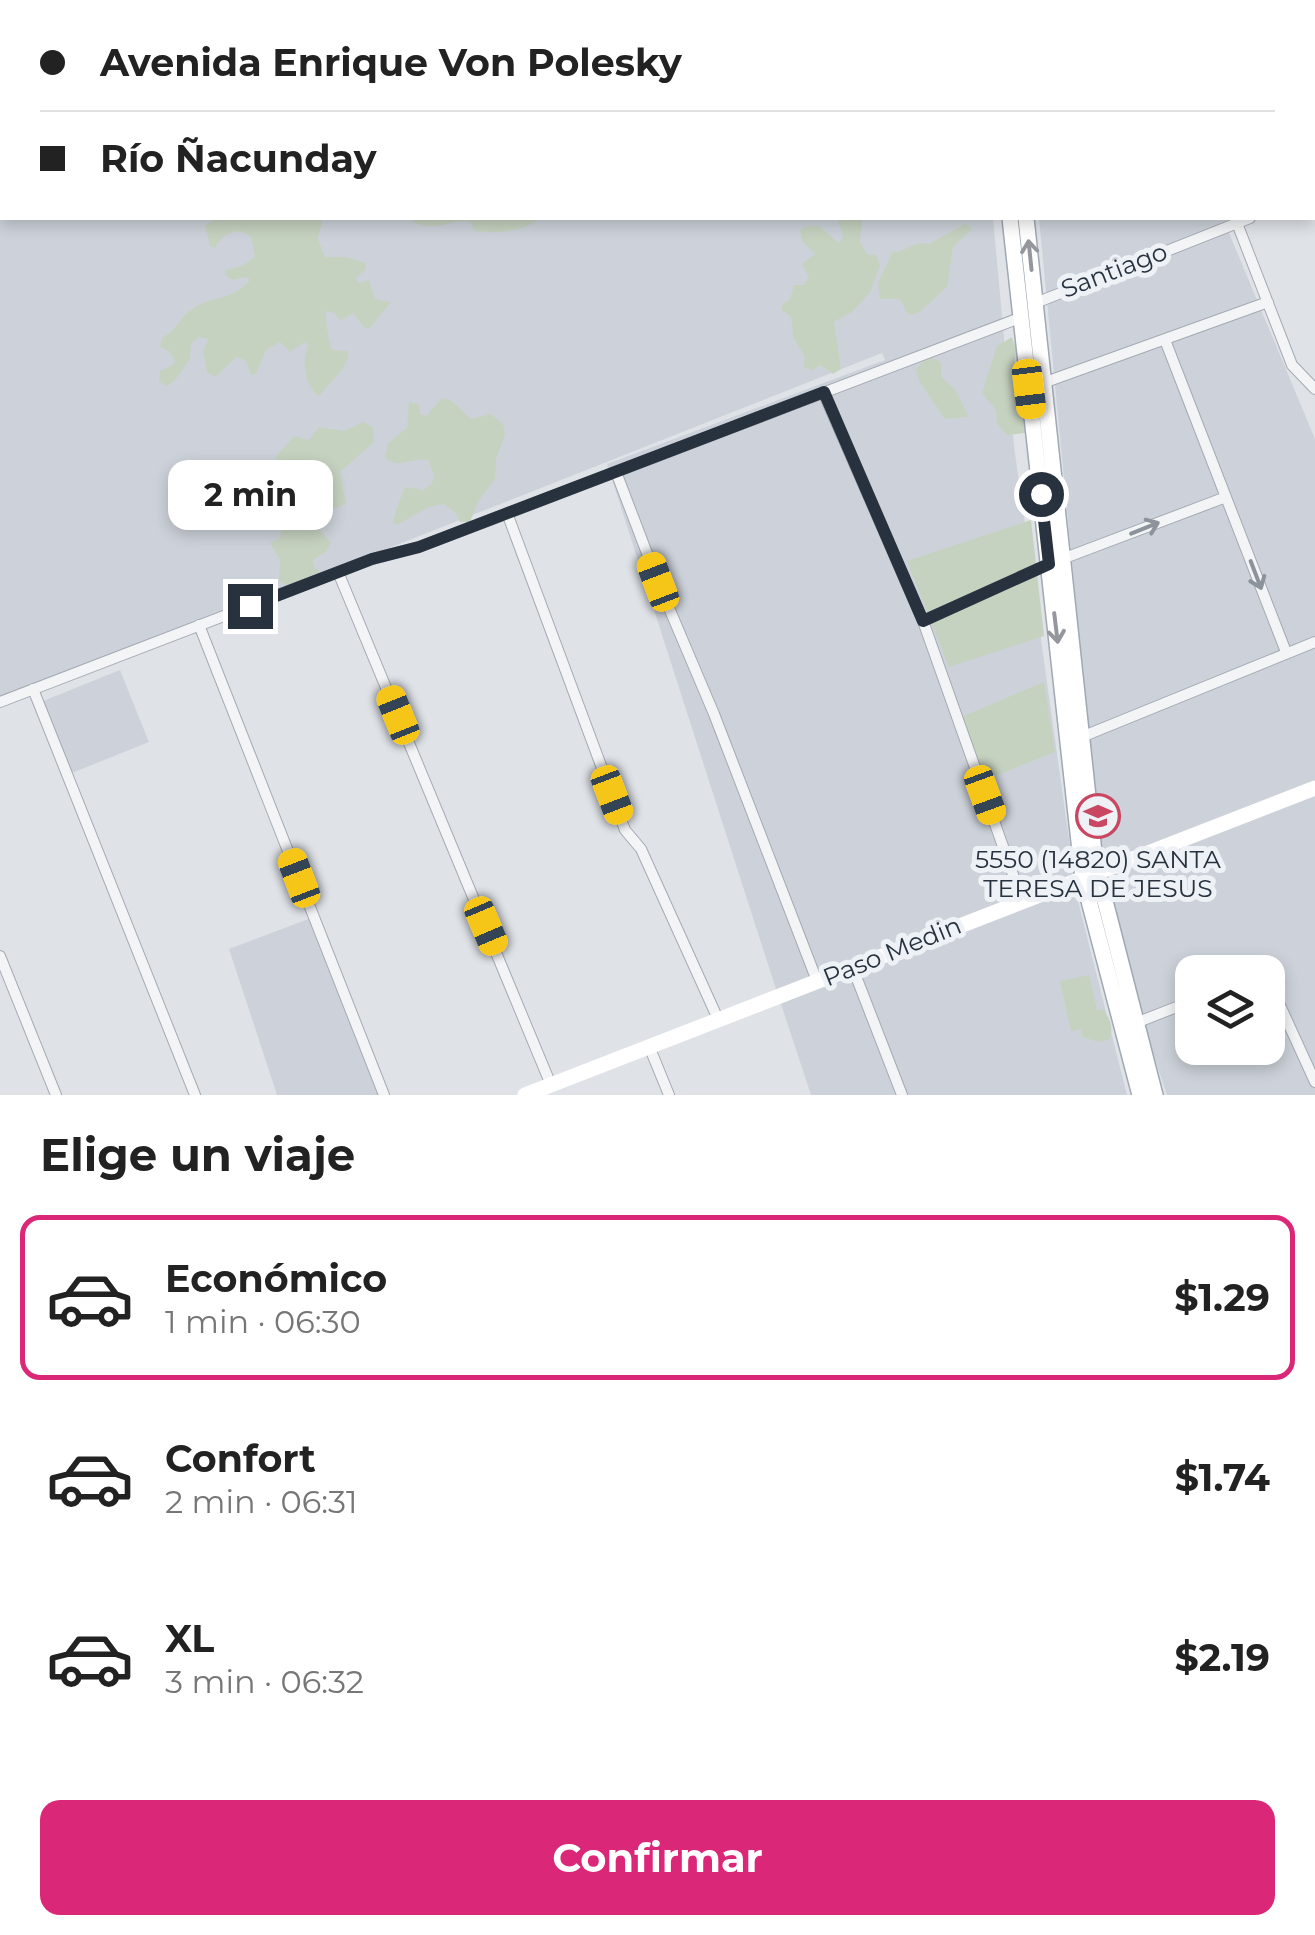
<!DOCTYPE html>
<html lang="es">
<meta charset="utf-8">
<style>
body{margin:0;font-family:Montserrat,sans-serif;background:#f2f2f2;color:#222;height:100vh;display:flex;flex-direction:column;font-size:38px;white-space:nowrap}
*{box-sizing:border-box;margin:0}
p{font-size:32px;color:#767676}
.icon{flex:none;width:55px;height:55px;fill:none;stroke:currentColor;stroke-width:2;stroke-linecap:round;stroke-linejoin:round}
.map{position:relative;height:1095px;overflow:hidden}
.drawer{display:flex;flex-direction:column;background:#fff;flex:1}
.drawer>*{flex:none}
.banner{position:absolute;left:0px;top:0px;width:1315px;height:220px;box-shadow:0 5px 15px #0003;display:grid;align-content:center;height:220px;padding:0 40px;background:#fff}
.tools{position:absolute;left:1175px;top:955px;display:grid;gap:20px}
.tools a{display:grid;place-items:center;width:110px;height:110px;border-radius:20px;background:#fff;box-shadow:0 5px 15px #0003;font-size:50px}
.end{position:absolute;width:45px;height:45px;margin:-22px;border:12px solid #28323e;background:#fff;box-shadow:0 0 0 5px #fff}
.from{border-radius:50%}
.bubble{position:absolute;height:70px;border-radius:20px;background:#fff;box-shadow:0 5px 15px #0003;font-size:32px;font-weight:700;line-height:70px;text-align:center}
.car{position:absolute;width:30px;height:60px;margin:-30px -15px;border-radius:12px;box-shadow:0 0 8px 2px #0007;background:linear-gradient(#f5c518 24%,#345 0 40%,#f5c518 0 76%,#345 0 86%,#f5c518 0)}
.banner b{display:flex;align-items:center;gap:35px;height:95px;font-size:38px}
.banner b+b{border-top:2px solid #e0e0e0}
.banner i{width:25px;height:25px;background:#222}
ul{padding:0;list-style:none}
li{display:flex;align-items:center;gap:30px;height:165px;margin:0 20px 15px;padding:0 20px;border:5px solid transparent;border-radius:20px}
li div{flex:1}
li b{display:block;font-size:38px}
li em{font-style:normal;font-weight:700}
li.current{border-color:#db2777}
li>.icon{width:90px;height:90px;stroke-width:1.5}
h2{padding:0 40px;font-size:45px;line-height:120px}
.action{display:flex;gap:20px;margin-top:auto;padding:20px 40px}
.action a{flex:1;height:115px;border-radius:20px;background:#db2777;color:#fff;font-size:40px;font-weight:700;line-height:115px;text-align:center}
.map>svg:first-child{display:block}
.built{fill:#cdd2da;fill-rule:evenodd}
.green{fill:#c6d2c0}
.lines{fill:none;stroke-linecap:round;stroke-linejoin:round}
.street-casing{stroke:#a4aab2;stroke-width:12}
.primary-casing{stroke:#9fa8b3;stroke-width:18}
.street{stroke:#f2f4f6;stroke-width:10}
.secondary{stroke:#fff;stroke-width:15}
.primary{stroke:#fff;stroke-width:15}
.oneway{stroke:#94989e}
.oneway2{stroke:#8d939a}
.route{stroke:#28323e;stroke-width:12}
.labels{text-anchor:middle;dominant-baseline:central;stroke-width:10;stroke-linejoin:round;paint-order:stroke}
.street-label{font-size:25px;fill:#28323e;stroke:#eef2f6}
.poi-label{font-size:25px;fill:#28323e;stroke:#eef2f6}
</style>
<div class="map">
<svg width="1315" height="1095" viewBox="0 0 1315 1095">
<rect width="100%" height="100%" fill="#dfe3e8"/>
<path class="built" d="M 0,0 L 508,2 L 2,2 L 2,218 L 993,218 L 1014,446 L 1077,897 L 1127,1095 L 811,1095 L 774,983 L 607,464 L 885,360 L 882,353 L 0,702 Z
M 1017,0 L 1315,0 L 1315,195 L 1313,196 L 1312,2 Z
M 1039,218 L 1254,218 L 1227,228 L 1315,439 L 1315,1095 L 1167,1095 L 1142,1020 L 1102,875 ZM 1192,972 L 1268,972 L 1268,1048 L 1192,1048 Z
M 120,670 L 149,742 L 72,773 L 43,701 Z
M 311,918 L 379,1095 L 277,1095 L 229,949 Z"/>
<path class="green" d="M 215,218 L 323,218 L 318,239 L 325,257 L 346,257 L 366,263 L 366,269 L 356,278 L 358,283 L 369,280 L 375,299 L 391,302 L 369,329 L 365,328 L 353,313 L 340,321 L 335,313 L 326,311 C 325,316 329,346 332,350 L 347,351 L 349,356 L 343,369 L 319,396 C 305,388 301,360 308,346 L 305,342 L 290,352 L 280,342 L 266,350 L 256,374 L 251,375 L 246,361 L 237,357 L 215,377 L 207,372 L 203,353 L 208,339 L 198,337 L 191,344 L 190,359 C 183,368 177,381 167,386 L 159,382 L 160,371 L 173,365 L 175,360 L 169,351 L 160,347 L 162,338 C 178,329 179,318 191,310 C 214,293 228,304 250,280 L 247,277 L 232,280 L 225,275 L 226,270 L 242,266 L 255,257 L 251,237 C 237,225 222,235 215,248 L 210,246 L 205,226 Z
M 413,218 L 540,218 C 525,232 494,234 474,231 L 471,222 C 447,217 444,234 413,222 Z
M 837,218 L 859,218 L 862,221 L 860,242 L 868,255 L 876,255 L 880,265 L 870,293 L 852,312 L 834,322 L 841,369 L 833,374 L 821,365 L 812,370 L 803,367 L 805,357 L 793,337 L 791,317 L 782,310 L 782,305 L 790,299 L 794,285 L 804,285 L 809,277 L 802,264 L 815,254 L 802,241 L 800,231 L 804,227 L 819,226 L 839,243 L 843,236 Z
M 965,224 L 972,229 L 953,247 L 947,287 L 920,312 L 911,315 L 907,313 L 900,299 L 880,299 L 878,283 L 893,251 L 898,252 L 919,243 L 929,244 Z
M 1012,337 L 1017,352 C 1006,375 1033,398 1025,433 L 1007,435 L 997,424 L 996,410 L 982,393 L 997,346 Z
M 929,356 L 941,362 L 941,376 L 956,391 L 969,417 L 945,419 L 919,381 L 916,369 Z
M 442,398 L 452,401 L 471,419 L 491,414 L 503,424 L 505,435 L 496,459 L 495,479 L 478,502 L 470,522 L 460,522 L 456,513 L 444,504 L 429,507 L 397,525 L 393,522 C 393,520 402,493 404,489 L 408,487 L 423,490 L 432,484 L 434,475 L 428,460 C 412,457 400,470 385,458 L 388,443 L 407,428 L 409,402 L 419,404 L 420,414 L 426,416 Z
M 363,422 L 373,427 L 374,442 L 340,472 L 346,504 L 322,514 L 312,514 L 310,509 C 330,477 300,484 286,471 C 282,468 279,462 275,458 C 277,455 291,440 294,436 L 309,440 L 319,427 L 344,431 Z
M 1031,520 L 1044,636 L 949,667 L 907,561 Z
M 304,521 L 314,523 L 331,543 L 326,552 L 313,560 L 313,565 L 320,572 L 319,578 L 291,588 L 279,580 L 280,560 L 270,543 L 279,539 L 284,525 Z
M 1044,682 L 1055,752 L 985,780 L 961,717 Z
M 1089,975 L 1097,1010 L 1104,1010 C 1111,1022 1114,1028 1109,1040 L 1099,1042 L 1082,1037 L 1082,1029 L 1071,1031 L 1060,981 Z"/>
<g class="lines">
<g class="street-casing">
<path id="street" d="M 855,0 L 857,2
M 1160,2 L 1166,0
M 1312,76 L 1315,75
M 1312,193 L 1315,192
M 1235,218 L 1292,365 L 1315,389
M 1033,304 L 1250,218
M 1165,340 L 1286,652
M 1043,383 L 1268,302
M 823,392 L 923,621 L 1022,900
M 616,472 L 658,582 L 714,714 L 817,981
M 507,513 L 625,830 L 641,849 L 718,1019
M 338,572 L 551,1085
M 923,621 L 1049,564 L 1226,497
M 199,625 L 384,1095
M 33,689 L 195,1095
M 0,702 L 372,559 L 419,547 L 1022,317
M 1079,738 L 1315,642
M 0,956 L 56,1095
M 852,966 L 902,1095
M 1268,979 L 1315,1082
M 1133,1024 L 1192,1001
M 649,1046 L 669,1095"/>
</g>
<g class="primary-casing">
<path id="primary" d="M 988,0 L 988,2
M 1003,0 L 1004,2
M 1010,218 L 1083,878 L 1140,1095
M 1026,218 L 1095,862 L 1155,1095"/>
</g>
<use href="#street" class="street"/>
<path class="secondary" d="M 525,1095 L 1315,788"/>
<use href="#primary" class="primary"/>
</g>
<defs><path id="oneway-shaft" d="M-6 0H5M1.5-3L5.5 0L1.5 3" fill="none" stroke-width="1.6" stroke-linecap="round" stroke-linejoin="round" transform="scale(2.5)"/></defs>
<g class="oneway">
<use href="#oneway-shaft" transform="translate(1030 255) rotate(-96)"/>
<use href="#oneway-shaft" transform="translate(1056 628) rotate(83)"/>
</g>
<g class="oneway2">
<use href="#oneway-shaft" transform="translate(1145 528) rotate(-22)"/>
<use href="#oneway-shaft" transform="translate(1256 575) rotate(69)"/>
</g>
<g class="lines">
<path class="route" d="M 250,606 L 372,559 L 419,547 L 824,392 L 923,621 L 1049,564 L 1041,494"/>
</g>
<defs>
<g id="school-ring" transform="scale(2.25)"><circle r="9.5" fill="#eef2f6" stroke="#ca4763" stroke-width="1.5"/><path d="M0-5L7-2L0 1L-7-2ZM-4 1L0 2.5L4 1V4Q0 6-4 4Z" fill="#ca4763"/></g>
</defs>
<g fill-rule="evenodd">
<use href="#school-ring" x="1098" y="816"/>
</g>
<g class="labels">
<g class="street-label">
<text transform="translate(1114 270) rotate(-21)">Santiago</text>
<text transform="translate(892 951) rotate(-22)">Paso Medin</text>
</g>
<g class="poi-label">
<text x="1098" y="859">5550 (14820) SANTA<tspan x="1098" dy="29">TERESA DE JESUS</tspan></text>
</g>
</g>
</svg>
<div class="tools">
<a><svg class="icon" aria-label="layers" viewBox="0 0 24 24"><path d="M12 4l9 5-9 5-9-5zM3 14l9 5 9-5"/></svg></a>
</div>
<i class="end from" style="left:1041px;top:494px"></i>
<i class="end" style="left:250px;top:606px"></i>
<div class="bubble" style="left:168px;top:460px;width:165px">2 min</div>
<i class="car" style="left:1029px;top:389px;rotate:173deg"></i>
<i class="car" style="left:658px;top:582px;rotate:339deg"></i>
<i class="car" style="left:398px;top:715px;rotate:338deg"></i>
<i class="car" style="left:612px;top:795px;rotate:159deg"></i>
<i class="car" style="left:985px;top:795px;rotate:160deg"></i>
<i class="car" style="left:299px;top:878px;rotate:339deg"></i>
<i class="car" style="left:486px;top:926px;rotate:157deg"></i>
<div class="banner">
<b><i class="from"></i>Avenida Enrique Von Polesky</b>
<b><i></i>Río Ñacunday</b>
</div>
</div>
<section class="drawer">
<h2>Elige un viaje</h2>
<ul>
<li class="current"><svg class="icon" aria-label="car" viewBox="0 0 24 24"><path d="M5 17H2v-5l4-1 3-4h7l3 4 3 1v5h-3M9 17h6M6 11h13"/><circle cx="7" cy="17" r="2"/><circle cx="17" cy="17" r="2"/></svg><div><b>Económico</b><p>1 min · 06:30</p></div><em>$1.29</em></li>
<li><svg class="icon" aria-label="car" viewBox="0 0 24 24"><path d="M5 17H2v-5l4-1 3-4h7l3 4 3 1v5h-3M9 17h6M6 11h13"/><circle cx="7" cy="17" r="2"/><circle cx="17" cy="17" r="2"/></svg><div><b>Confort</b><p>2 min · 06:31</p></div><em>$1.74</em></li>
<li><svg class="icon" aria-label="car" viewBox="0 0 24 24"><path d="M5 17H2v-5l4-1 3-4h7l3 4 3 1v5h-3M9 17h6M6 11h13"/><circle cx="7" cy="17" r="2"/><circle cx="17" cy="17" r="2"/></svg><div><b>XL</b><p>3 min · 06:32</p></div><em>$2.19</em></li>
</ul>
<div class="action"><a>Confirmar</a></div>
</section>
